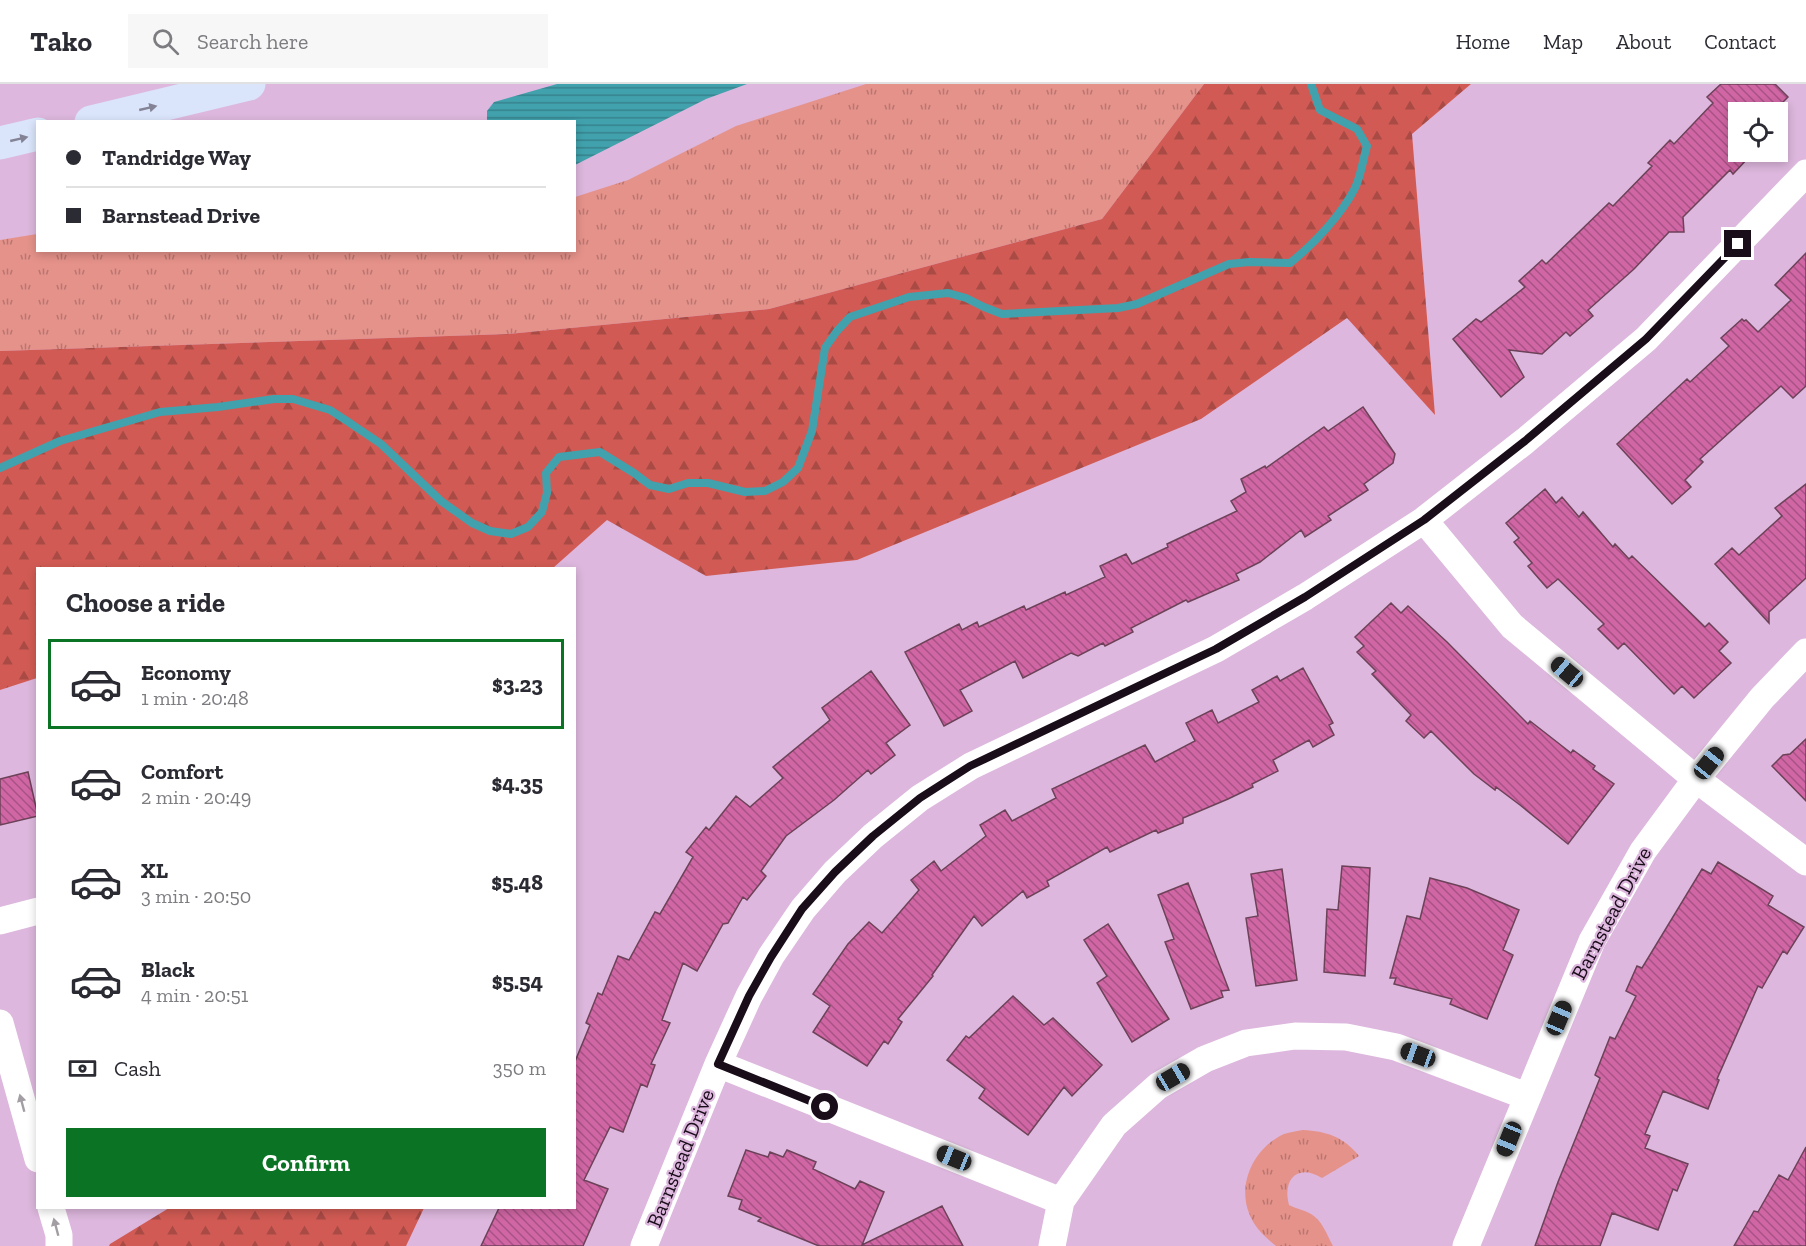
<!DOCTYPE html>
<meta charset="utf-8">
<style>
body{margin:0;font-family:"Zilla Slab",serif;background:#f7f7f7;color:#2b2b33;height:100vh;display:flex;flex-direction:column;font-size:22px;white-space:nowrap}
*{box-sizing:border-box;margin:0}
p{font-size:20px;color:#7c7c81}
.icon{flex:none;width:33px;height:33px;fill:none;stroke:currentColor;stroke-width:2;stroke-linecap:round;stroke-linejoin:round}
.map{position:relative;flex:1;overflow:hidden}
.details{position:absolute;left:36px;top:483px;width:540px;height:642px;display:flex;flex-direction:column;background:#fff;border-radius:0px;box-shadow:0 3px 9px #0003}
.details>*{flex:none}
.guide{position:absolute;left:36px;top:36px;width:540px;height:132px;border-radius:0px;box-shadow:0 3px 9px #0003;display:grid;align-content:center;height:132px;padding:0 30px;background:#fff}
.buttons{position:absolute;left:1728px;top:18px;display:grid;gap:12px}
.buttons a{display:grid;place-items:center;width:60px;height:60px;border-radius:0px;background:#fff;box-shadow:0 3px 9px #0003;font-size:30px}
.end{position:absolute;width:27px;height:27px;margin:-14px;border:8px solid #1a0d1a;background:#fff;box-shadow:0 0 0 3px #fff}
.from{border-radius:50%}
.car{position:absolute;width:18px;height:36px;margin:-18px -9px;border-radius:8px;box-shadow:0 0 4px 2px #0007;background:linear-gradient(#222 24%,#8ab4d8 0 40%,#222 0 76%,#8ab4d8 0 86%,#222 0)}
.guide b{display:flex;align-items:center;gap:21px;height:57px;font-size:22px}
.guide b+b{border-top:2px solid #e1e1e2}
.guide i{width:15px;height:15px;background:#2b2b33}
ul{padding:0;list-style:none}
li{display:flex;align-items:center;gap:18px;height:90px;margin:0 12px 9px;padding:0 18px;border:3px solid transparent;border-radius:0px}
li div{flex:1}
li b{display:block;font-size:22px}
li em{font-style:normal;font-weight:700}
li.on{border-color:#0b7324}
li>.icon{width:54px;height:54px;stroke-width:1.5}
h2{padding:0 30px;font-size:27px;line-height:72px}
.pay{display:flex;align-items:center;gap:15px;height:66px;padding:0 30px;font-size:22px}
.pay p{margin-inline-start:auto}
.button{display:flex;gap:12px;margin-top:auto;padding:12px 30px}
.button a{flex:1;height:69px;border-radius:0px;background:#0b7324;color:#fff;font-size:24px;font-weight:700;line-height:69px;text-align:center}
header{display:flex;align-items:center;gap:36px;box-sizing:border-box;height:84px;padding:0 30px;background:#fff;border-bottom:2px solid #e1e1e2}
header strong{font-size:28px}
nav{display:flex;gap:33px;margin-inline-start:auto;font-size:21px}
.search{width:420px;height:54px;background:#f7f7f7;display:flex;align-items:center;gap:15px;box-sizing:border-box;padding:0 21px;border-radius:0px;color:#7c7c81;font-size:22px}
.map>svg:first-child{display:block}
.grass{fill:url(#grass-tufts)}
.forest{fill:url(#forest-firs)}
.water{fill:url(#water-rules)}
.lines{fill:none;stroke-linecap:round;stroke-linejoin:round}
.stream{stroke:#41a2ad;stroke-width:8}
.building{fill:url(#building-back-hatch);stroke:#6c4259;stroke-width:1.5}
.minor{stroke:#fff;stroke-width:27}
.primary{stroke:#dae4fa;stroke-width:33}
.oneway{fill:#848395}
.oneway2{fill:#a39ea3}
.route{stroke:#1a0d1a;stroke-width:8}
.labels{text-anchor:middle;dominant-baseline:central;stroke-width:4.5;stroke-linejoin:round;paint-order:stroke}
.street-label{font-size:21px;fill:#1a0d1a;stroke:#ddb7dd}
</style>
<header>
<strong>Tako</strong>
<div class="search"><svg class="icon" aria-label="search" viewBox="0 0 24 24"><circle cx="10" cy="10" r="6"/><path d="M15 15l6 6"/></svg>Search here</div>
<nav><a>Home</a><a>Map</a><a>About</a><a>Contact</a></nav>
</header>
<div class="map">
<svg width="1806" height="1162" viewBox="0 0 1806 1162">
<defs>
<pattern id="grass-tufts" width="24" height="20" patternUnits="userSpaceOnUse" patternTransform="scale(1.5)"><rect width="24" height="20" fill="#e5928a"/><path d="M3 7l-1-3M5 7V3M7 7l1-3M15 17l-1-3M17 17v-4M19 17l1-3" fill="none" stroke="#b97670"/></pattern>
<pattern id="forest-firs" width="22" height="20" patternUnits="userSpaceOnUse" patternTransform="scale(1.5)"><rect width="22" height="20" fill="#d15b54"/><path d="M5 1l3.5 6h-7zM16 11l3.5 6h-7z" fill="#a94a45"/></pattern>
<pattern id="water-rules" width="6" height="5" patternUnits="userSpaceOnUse" patternTransform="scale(1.5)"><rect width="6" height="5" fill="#41a2ad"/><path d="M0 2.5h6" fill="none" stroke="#36828c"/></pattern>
<pattern id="building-back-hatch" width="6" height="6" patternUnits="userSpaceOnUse" patternTransform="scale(1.5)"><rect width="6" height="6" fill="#d066a4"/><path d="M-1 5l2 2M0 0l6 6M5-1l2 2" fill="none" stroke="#a85285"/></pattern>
</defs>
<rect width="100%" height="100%" fill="#ddb7dd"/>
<path class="grass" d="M 866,0 L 1204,0 L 1102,135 L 769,225 L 508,250 L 0,267 L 0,156 L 37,150 L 38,166 L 574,166 L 575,113 L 628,96 L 736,42 Z
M 1303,1046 C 1326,1047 1344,1053 1359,1072 L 1322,1094 C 1298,1079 1282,1095 1289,1121 C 1296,1125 1305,1126 1311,1130 C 1322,1136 1327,1151 1333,1162 L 1276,1162 C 1265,1153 1254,1143 1249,1129 C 1237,1099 1255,1063 1284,1050 C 1290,1048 1297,1047 1303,1046 Z"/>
<path class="forest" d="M 1204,0 L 1471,0 L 1412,50 L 1435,331 L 1347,234 L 1201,335 L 857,476 L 706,492 L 607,436 L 553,484 L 38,484 L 37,594 L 0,606 L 0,267 L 508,250 L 769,225 L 1102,135 Z
M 169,1124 L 424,1124 L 406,1162 L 109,1162 L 110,1160 Z"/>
<path class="water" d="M 557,0 L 747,0 L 706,15 L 575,81 L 574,38 L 487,37 L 487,27 L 494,18 Z"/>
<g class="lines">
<path class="stream" d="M 0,384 L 60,357 L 160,328 L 218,323 L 274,315 L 293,315 L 330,326 L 347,337 L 381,360 L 441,417 L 472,439 L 490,447 L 511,450 L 528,443 L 542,428 L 547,409 L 546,389 L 559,373 L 600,368 L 634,389 L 650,401 L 669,405 L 688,399 L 708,399 L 745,408 L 765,407 L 783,398 L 798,384 L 812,347 L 825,264 L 837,247 L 850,233 L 909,213 L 948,209 L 966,214 L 984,223 L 1002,230 L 1118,224 L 1137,220 L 1229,180 L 1249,178 L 1290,179 C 1314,160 1342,130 1355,104 C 1361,92 1363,75 1367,62 L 1357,45 L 1320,26 L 1311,0"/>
</g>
<path class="building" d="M 1721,0 L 1775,0 L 1788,13 L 1773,28 L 1738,28 L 1738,68 L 1743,68 L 1749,73 L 1733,90 L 1730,86 L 1683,133 L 1684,148 L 1669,148 L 1634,185 L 1588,226 L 1593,232 L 1570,252 L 1566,248 L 1542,270 L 1509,266 L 1524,293 L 1501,313 L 1453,255 L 1476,235 L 1481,238 L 1525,203 L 1519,197 L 1542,176 L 1546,180 L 1609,119 L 1613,122 L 1652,82 L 1648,79 L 1670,56 L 1674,60 L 1713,19 L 1707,13 Z
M 1806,169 L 1806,302 L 1793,314 L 1781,302 L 1700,375 L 1703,378 L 1685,396 L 1691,403 L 1672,420 L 1617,360 L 1687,295 L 1690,298 L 1729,262 L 1721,254 L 1742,235 L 1744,237 L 1746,236 L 1758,248 L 1791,216 L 1775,201 Z
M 1363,323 L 1395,370 L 1393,379 L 1364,400 L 1368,406 L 1328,432 L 1331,436 L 1305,453 L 1301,446 L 1260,478 L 1236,490 L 1239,496 L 1188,518 L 1186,516 L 1131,544 L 1133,548 L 1105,562 L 1103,559 L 1078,572 L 1071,569 L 1023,594 L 1015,577 L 960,606 L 972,627 L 944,642 L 905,568 L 959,540 L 962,546 L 977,538 L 979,543 L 1024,522 L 1026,526 L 1065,508 L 1066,511 L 1105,493 L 1100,482 L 1126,470 L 1132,480 L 1168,463 L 1167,460 L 1237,427 L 1231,417 L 1246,408 L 1241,395 L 1265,382 L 1266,384 L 1324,343 L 1328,347 Z
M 1806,400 L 1806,494 L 1769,528 L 1769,539 L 1715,480 L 1732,464 L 1739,471 L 1782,432 L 1775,424 Z
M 1545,405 L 1556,419 L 1562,413 L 1579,433 L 1583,428 L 1613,463 L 1615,460 L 1629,475 L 1632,472 L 1705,543 L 1709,539 L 1728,558 L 1719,567 L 1731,579 L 1694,614 L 1682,602 L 1674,610 L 1624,559 L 1618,565 L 1598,545 L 1604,540 L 1558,495 L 1547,504 L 1528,482 L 1532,479 L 1514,458 L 1519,454 L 1506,439 Z
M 1391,519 L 1401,529 L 1408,522 L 1447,558 L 1528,640 L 1530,637 L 1571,669 L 1573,666 L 1595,682 L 1593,685 L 1614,700 L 1568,760 L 1520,721 L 1496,703 L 1495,706 L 1474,690 L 1431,647 L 1424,654 L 1406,637 L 1411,631 L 1372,590 L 1376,587 L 1357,568 L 1364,562 L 1355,553 Z
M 1303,584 L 1333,639 L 1329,641 L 1334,651 L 1313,663 L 1309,656 L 1273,676 L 1278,687 L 1252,700 L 1253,703 L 1228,715 L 1183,734 L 1183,739 L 1158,749 L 1156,746 L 1110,768 L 1107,763 L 1047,797 L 1049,802 L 1027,814 L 1023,807 L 982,842 L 974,832 L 932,891 L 933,892 L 898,935 L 902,938 L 888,960 L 884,957 L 867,982 L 813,948 L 830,922 L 813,910 L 848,860 L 869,838 L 882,849 L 919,806 L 911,796 L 934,777 L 941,787 L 986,752 L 980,741 L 1005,726 L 1012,737 L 1056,714 L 1052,705 L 1145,661 L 1155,678 L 1195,657 L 1186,639 L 1212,626 L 1218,639 L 1259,618 L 1252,606 L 1277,592 L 1280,597 Z
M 871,587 L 910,641 L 886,659 L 895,671 L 871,690 L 868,686 L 834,716 L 786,752 L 761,787 L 766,792 L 747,816 L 743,813 L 728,839 L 723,840 L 697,887 L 683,879 L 662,936 L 670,939 L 651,980 L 655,981 L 647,1003 L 641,1000 L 623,1048 L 610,1043 L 584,1096 L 608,1105 L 583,1162 L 481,1162 L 499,1124 L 574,1124 L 574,980 L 590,941 L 586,939 L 598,909 L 602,911 L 618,872 L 629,876 L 655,828 L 660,830 L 693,773 L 686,768 L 706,743 L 709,746 L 736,712 L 750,723 L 783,694 L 773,683 L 830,636 L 822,624 Z
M 1806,655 L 1806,717 L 1772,682 L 1783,671 L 1790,670 Z
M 28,688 L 38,732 L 0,741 L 0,695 Z
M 1718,778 L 1773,812 L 1768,821 L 1804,843 L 1787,870 L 1783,867 L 1762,904 L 1758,902 L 1717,995 L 1719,996 L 1708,1025 L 1663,1007 L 1645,1050 L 1650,1052 L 1645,1064 L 1688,1080 L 1677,1107 L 1673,1105 L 1658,1146 L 1612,1129 L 1600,1162 L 1535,1162 L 1558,1098 L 1600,994 L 1595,991 L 1610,953 L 1615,955 L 1636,912 L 1626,907 L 1637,882 L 1642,884 L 1702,785 L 1711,790 Z
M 1342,782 L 1370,784 L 1365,892 L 1324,888 L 1327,825 L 1338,826 Z
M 1282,785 L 1297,896 L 1256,902 L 1246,834 L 1258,832 L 1251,790 Z
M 1430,794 L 1467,804 L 1519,826 L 1503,866 L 1513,871 L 1487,935 L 1450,920 L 1452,915 L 1394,900 L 1396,894 L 1390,894 L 1407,832 L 1420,835 Z
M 1188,799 L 1229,906 L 1221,907 L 1223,913 L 1191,925 L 1165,858 L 1174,855 L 1158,811 Z
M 1108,840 L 1169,935 L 1132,958 L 1097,899 L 1107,892 L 1084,856 Z
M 1013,912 L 1044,941 L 1053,934 L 1102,981 L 1072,1012 L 1064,1003 L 1028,1051 L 979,1014 L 985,1005 L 947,976 L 966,952 L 969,954 Z
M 1806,1063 L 1806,1162 L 1734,1162 L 1754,1127 L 1758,1128 L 1779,1091 L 1788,1096 Z
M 746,1066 L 768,1073 L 770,1068 L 783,1073 L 787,1066 L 816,1078 L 813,1085 L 855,1105 L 860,1097 L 884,1108 L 862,1161 L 942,1122 L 963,1162 L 819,1162 L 758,1137 L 761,1134 L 739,1125 L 742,1116 L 728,1112 Z"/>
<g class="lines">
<path class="minor" d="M 1424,436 L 1512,542 L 1696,695 L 1806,778
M 0,837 L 38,827
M 0,939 L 38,1075
M 718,980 L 1061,1117
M 51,1124 L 59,1151 L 59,1162
M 644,1162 L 718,980 L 749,912 L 771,872 L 803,825 L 835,788 L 873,752 L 920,714 L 971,682 L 1216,565 L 1305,513 L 1424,436 L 1525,357 L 1646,255 L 1806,89
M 1052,1162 L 1061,1117 L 1114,1041 L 1158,1002 L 1205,975 L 1246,959 L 1295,952 L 1346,953 L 1396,963 L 1526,1012
M 1466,1162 L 1592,857 L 1643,767 L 1696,695 L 1762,614 L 1806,568"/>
<path class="primary" d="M 91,38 L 249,0
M 0,59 L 38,50"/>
</g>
<defs><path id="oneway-solid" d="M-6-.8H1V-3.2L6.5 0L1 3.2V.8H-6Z" transform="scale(1.5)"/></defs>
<g class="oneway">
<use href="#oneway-solid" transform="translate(148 24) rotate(-13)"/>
<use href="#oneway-solid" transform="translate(19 55) rotate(-13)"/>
</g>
<g class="oneway2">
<use href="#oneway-solid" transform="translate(22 1019) rotate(-105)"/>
<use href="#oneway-solid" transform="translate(56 1143) rotate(-105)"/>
</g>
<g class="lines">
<path class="route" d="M 825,1023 L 718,980 L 749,912 L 771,873 L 802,825 L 835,788 L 873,752 L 920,714 L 970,682 L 1216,565 L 1305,513 L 1424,436 L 1525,357 L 1646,255 L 1738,160"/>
</g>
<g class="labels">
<g class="street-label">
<text transform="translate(1611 829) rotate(-62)">Barnstead Drive</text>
<text transform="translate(680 1074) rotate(-68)">Barnstead Drive</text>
</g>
</g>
</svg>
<div class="buttons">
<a><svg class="icon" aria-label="locate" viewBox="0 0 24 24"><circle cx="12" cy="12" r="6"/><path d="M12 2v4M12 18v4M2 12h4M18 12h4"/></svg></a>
</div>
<i class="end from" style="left:825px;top:1023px"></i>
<i class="end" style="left:1738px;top:160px"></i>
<i class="car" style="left:1567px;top:588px;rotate:310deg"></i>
<i class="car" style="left:1709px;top:679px;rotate:39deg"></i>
<i class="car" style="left:1559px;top:934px;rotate:23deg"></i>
<i class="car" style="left:1418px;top:971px;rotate:290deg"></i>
<i class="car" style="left:1173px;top:993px;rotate:60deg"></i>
<i class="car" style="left:1509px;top:1055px;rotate:202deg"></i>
<i class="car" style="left:954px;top:1074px;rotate:292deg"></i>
<div class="guide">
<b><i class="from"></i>Tandridge Way</b>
<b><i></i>Barnstead Drive</b>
</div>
<section class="details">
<h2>Choose a ride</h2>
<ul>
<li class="on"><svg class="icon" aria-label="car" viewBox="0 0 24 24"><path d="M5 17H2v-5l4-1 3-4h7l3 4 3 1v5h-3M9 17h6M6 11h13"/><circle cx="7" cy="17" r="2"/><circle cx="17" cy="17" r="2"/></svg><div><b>Economy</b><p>1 min · 20:48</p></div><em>$3.23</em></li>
<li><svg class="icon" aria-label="car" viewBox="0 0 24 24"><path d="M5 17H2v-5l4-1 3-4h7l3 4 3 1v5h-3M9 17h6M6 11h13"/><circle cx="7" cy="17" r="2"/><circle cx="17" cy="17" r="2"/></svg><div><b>Comfort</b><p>2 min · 20:49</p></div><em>$4.35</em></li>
<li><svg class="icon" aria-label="car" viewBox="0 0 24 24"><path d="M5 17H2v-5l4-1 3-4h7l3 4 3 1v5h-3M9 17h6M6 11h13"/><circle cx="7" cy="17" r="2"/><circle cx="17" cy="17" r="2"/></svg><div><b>XL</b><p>3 min · 20:50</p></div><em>$5.48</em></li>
<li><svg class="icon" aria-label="car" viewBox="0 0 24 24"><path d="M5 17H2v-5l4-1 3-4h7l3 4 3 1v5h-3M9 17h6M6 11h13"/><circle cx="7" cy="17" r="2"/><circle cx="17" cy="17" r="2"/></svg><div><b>Black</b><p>4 min · 20:51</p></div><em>$5.54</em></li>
</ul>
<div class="pay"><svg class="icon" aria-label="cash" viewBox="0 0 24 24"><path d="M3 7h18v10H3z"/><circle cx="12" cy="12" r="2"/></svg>Cash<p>350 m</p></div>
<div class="button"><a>Confirm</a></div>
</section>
</div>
